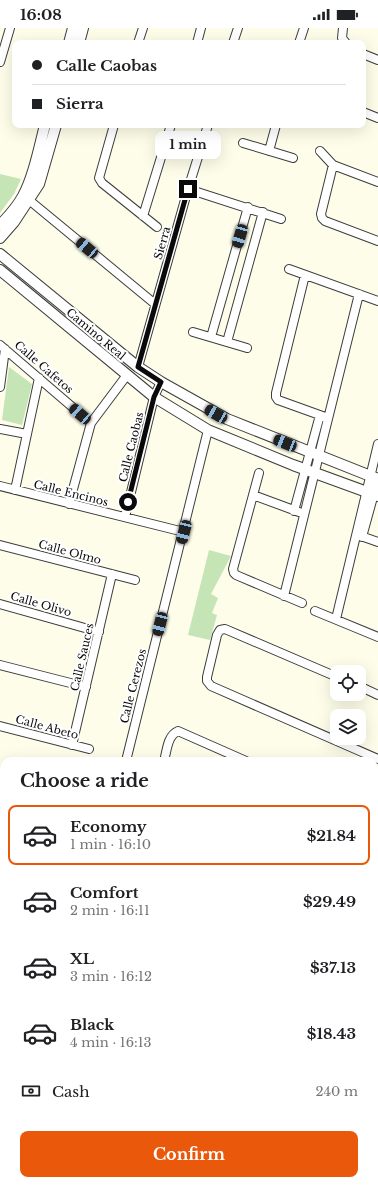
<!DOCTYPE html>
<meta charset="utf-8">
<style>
body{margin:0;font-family:"Libre Baskerville",serif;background:#f6f6f6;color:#202124;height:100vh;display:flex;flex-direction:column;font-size:15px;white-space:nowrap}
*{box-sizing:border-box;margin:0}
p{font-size:13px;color:#757577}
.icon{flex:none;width:22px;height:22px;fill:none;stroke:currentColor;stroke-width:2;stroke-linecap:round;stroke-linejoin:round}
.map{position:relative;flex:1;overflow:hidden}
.sheet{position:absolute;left:0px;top:729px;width:378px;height:428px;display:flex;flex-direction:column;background:#fff;border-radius:12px 12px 0 0;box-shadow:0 4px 16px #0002}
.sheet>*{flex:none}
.banner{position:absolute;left:12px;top:12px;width:354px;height:88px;border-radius:8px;box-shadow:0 4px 16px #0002;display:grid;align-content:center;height:88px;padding:0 20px;background:#fff}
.buttons{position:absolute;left:330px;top:637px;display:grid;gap:8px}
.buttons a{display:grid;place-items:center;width:36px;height:36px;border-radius:8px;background:#fff;box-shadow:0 4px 16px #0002;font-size:20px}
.end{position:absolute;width:18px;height:18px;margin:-9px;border:5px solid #0a0a0a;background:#fff;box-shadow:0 0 0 2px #fff}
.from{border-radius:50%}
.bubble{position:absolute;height:28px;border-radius:8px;background:#fff;box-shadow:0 4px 16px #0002;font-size:13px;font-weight:700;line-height:28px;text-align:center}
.car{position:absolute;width:12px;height:24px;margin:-12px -6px;border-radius:5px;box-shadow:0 0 3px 1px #0007;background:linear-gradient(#222 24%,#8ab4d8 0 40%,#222 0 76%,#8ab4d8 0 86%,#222 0)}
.banner b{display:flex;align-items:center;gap:14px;height:38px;font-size:15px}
.banner b+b{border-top:1px solid #e0e0e0}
.banner i{width:10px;height:10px;background:#202124}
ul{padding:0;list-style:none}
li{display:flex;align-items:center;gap:12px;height:60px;margin:0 8px 6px;padding:0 12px;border:2px solid transparent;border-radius:8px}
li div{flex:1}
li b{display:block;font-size:15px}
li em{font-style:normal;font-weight:700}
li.current{border-color:#ea580c}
li>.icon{width:36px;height:36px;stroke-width:1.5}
h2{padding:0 20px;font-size:18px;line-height:48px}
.pay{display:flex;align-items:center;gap:10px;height:44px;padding:0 20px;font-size:15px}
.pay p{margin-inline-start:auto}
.cta{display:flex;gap:8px;margin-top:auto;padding:8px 20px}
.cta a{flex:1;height:46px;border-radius:8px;background:#ea580c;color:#fff;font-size:16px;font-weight:700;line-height:46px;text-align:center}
.status{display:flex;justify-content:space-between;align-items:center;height:28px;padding:0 20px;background:#fff;direction:ltr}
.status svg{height:11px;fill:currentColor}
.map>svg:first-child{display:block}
.green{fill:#c6e5b6}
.pitch{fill:#d9edc7}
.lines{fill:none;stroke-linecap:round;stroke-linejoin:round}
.pedestrian-casing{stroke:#3d3d3d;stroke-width:8}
.minor-casing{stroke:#3d3d3d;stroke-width:10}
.tertiary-casing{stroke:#3d3d3d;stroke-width:12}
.pedestrian{stroke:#fff;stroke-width:6}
.minor{stroke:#fff;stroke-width:8}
.tertiary{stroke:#fff;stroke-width:10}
.route{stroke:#0a0a0a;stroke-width:5}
.labels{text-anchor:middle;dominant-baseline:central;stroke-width:4;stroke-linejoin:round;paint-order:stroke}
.street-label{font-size:11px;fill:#0a0a0a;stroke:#fff}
</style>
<div class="status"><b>16:08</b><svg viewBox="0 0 49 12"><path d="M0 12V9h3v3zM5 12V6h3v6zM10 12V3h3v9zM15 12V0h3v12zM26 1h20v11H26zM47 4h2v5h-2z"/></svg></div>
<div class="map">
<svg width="378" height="1157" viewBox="0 0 378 1157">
<rect width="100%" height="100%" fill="#fefde9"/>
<path class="green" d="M 0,146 L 21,151 L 14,166 L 0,185 Z
M 9,339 L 32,356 L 22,397 L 2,392 Z
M 209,522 L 231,528 L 211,566 L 218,570 L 212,585 L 217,587 L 210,612 L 188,607 Z"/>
<path class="pitch" d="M 0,970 L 4,971 L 4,1153 L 169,1153 L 168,1157 L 0,1157 Z"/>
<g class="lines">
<g class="pedestrian-casing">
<path id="pedestrian" d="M 0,965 L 4,966"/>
</g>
<g class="minor-casing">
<path id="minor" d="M 343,0 L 342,10 L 346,15
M 138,15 L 143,0
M 197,15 L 201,0
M 233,15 L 238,0
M 299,15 L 304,0
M 363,26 L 378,32
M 0,34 L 10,0
M 363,84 L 378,90
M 114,97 L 99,150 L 102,155 L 157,199
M 243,115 L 293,130
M 269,123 L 276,97
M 320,123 L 333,137 L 378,154
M 333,137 L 321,186 L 322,190 L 325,193 L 378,213
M 188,161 L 281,191
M 29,172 L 155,276
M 143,188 L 171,97
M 289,241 L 378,273
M 305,247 L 276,365 L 276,369 L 278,372 L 328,390
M 193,304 L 247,320
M 211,309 L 248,179
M 227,314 L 263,184
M 0,317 L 91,395
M 138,339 L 188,161 L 208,97
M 0,359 L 5,321
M 0,401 L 27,406
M 259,445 L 233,541 L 234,545 L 236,547 L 302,575
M 0,458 L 184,504
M 15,462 L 39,350
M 253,467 L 299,484
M 69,476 L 91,395 L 127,347
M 294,483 L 320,387
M 125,489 L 154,369 L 161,354
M 358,507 L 378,514
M 362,509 L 378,451
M 0,517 L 135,552
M 284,568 L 359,266
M 0,576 L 99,604
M 315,583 L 378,609
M 336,591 L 378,416
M 0,637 L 86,659
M 337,649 L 225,601 L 220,602 L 217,607 L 207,649 L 207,653 L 211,658 L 378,731
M 359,658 L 378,667
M 0,698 L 89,721
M 72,717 L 112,546
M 126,733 L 208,402
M 164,733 C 167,723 167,708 178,703 L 246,733
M 0,755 L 4,756
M 0,765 L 4,766
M 374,788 L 378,790
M 0,828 L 4,829
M 374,833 L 378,824
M 0,889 L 4,891
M 374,895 L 378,897
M 0,955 L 4,956
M 374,1026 L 378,1025
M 283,1157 L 301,1157"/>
</g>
<g class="tertiary-casing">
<path id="tertiary" d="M 69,15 L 73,0
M 79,15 L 83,0
M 0,197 C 8,189 17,179 23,168 C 34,147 39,120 45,97
M 0,210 L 14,194 L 39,156 L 56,97
M 0,226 L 138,339 L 161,354 L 227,391 L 378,451
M 0,242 L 154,369 L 208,402 L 293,437 L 378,468"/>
</g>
<use href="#pedestrian" class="pedestrian"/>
<use href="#minor" class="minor"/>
<use href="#tertiary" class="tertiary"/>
</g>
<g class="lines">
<path class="route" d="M 128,474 L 154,369 L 161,354 L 138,339 L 188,161"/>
</g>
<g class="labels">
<g class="street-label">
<text transform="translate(162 215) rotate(-74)">Sierra</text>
<text transform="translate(96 306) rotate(40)">Camino Real</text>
<text transform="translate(44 339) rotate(41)">Calle Cafetos</text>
<text transform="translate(131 419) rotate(-76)">Calle Caobas</text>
<text transform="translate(71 465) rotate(14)">Calle Encinos</text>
<text transform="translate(70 524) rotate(15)">Calle Olmo</text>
<text transform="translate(41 576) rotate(16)">Calle Olivo</text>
<text transform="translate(82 629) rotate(-77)">Calle Sauces</text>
<text transform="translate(133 658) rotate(-76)">Calle Cerezos</text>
<text transform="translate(47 699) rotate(15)">Calle Abeto</text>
</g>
</g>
</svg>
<div class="buttons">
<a><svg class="icon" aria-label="locate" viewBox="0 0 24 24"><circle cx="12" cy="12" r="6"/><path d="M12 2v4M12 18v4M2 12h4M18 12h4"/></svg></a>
<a><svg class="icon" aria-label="layers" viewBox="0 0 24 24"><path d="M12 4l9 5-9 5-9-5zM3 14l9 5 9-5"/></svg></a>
</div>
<i class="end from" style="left:128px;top:474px"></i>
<i class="end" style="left:188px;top:161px"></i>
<div class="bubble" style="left:155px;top:103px;width:66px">1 min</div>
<i class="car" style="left:240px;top:208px;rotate:196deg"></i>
<i class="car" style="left:87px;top:220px;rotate:310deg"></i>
<i class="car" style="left:80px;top:386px;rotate:311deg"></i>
<i class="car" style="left:216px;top:386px;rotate:300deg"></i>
<i class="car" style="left:285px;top:415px;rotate:292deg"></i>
<i class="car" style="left:184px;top:504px;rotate:194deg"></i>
<i class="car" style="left:160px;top:596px;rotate:194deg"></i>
<div class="banner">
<b><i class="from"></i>Calle Caobas</b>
<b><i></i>Sierra</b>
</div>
<section class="sheet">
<h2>Choose a ride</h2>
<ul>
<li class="current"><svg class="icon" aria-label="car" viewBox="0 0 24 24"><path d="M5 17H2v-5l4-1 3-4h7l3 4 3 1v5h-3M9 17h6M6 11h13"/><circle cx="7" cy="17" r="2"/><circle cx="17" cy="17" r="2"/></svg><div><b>Economy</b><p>1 min · 16:10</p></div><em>$21.84</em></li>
<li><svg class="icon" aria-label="car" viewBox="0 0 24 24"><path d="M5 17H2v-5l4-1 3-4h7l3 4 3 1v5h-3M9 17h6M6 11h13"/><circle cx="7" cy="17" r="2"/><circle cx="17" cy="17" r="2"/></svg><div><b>Comfort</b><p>2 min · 16:11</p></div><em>$29.49</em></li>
<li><svg class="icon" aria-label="car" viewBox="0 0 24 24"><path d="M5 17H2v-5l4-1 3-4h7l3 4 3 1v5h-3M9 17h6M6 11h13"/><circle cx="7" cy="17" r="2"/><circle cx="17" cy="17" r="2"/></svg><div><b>XL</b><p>3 min · 16:12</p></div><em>$37.13</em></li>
<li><svg class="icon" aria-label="car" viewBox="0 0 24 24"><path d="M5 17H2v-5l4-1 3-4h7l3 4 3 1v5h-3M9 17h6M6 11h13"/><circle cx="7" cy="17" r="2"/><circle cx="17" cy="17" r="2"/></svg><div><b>Black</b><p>4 min · 16:13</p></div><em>$18.43</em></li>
</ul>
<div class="pay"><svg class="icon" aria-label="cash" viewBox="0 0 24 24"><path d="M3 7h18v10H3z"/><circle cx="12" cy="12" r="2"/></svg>Cash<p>240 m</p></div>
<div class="cta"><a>Confirm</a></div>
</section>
</div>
